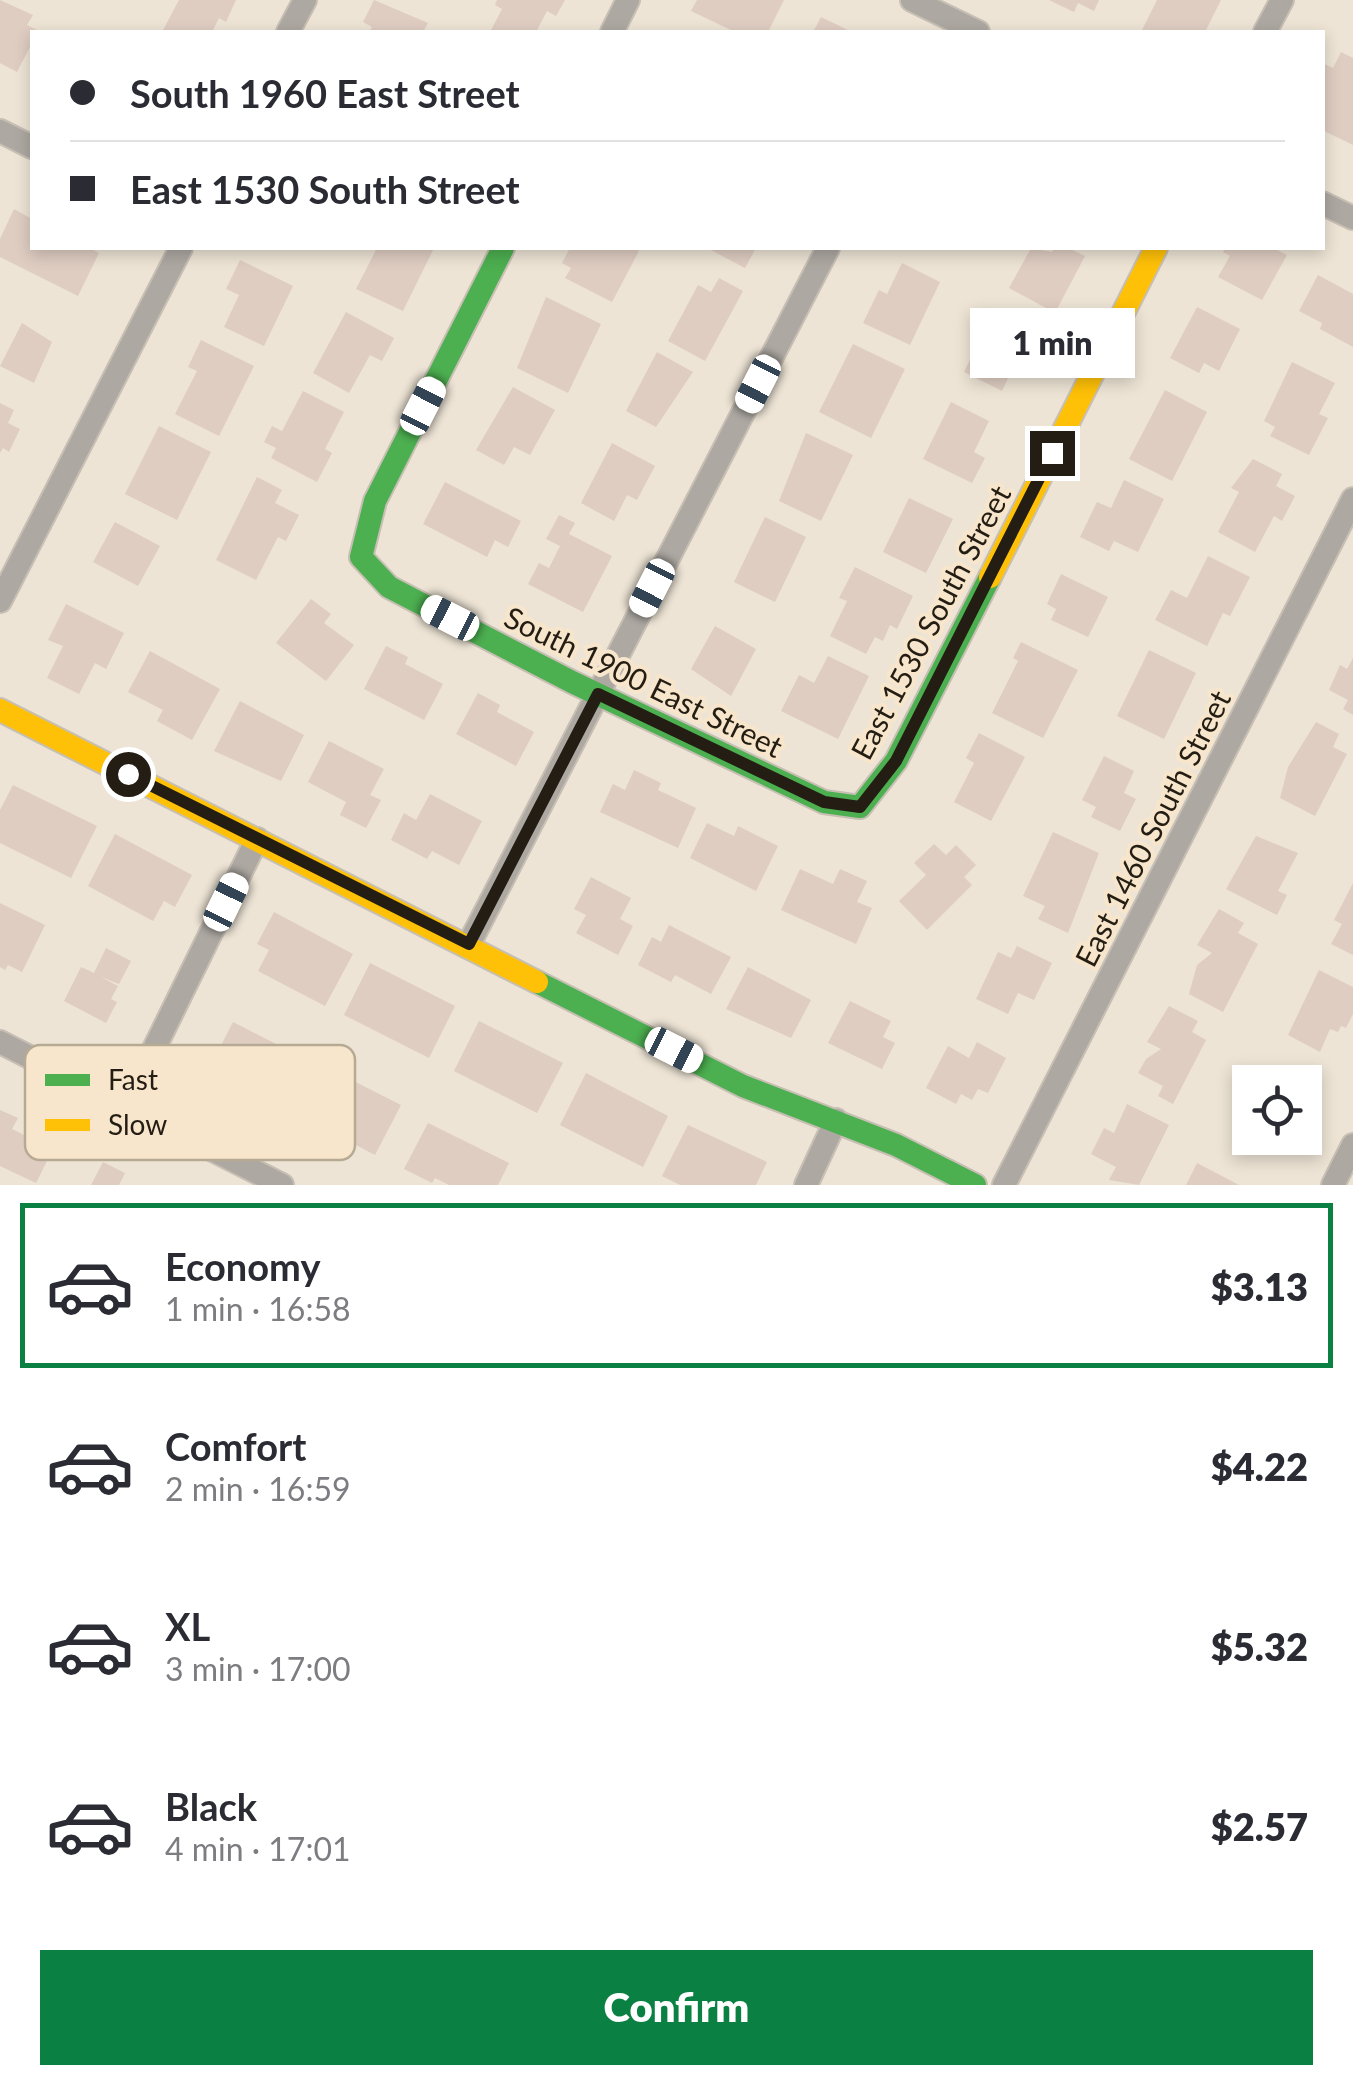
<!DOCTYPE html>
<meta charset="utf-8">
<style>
body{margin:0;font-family:Lato,sans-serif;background:#f2f2f3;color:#2b2b33;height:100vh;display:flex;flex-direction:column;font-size:38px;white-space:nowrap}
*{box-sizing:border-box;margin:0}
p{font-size:32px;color:#7c7c81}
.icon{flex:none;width:55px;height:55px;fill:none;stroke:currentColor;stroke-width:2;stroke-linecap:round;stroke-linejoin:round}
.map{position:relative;height:1185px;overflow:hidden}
.details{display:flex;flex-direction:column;background:#fff;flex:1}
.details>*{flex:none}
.guide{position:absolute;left:30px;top:30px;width:1295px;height:220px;border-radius:0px;box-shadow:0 5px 15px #0003;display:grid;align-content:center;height:220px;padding:0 40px;background:#fff}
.tools{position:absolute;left:1232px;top:1065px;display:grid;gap:20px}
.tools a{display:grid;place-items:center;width:90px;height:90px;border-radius:0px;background:#fff;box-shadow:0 5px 15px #0003;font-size:50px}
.end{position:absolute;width:45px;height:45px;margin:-22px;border:12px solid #231d13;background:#fff;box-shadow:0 0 0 5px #fff}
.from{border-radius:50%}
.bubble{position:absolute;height:70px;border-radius:0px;background:#fff;box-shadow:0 5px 15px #0003;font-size:32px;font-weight:800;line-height:70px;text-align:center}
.car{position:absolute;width:30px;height:60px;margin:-30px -15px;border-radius:12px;box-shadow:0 0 8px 2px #0007;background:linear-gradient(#fff 24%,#345 0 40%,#fff 0 76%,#345 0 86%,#fff 0)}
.guide b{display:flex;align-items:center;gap:35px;height:95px;font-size:38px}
.guide b+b{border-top:2px solid #e1e1e2}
.guide i{width:25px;height:25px;background:#2b2b33}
ul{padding:18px 0 0;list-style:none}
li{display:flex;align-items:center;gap:30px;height:165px;margin:0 20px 15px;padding:0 20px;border:5px solid transparent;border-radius:0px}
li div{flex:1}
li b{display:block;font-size:38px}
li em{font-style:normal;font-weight:800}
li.current{border-color:#0b8043}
li>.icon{width:90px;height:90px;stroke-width:1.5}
.action{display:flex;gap:20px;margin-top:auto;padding:20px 40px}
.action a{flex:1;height:115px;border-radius:0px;background:#0b8043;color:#fff;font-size:40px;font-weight:800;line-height:115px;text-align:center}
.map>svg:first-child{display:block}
.building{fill:#dfcdc2}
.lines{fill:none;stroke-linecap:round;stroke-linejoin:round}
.street-casing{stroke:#c7bfb4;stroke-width:26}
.fast-casing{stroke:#c7bfb4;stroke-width:26}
.slow-casing{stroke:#c7bfb4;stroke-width:26}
.street{stroke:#ada8a2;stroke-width:22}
.fast{stroke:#4caf50;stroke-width:22}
.slow{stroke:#ffc107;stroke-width:22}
.route{stroke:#231d13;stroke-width:12}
.labels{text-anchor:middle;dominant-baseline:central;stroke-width:8;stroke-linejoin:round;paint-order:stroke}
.street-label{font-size:30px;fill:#231d13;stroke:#f7e6cb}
.key{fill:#f7e6cb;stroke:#b7aa94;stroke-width:2.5}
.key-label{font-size:28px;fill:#231d13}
</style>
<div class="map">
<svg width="1353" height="1185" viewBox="0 0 1353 1185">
<rect width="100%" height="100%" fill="#ede4d5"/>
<path class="building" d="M 0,0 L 33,15 L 27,25 L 41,32 L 32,32 L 32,43 L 17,72 L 0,63 Z
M 179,0 L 236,0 L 226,22 L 219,18 L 212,32 L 162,32 Z
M 374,0 L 428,23 L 423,32 L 369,32 L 372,27 L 363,22 Z
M 497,0 L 565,0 L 556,16 L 547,11 L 536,32 L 490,32 L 502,9 L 495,5 Z
M 697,0 L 784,0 L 768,32 L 735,32 L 691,11 Z
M 1049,0 L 1099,0 L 1094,11 L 1078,3 L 1074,12 Z
M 1157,0 L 1221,0 L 1205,32 L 1141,32 Z
M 821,17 L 852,32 L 813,32 Z
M 1341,52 L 1353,58 L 1353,145 L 1322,130 L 1322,63 L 1333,68 Z
M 14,209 L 32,219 L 32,248 L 89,248 L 99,253 L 78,296 L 0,257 L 0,239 Z
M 377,248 L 434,248 L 403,311 L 356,289 Z
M 570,248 L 633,248 L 639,251 L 612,302 L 565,278 L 571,268 L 562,263 Z
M 707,248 L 756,248 L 745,268 Z
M 1031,248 L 1052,252 L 1054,248 L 1068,248 L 1085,256 L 1055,313 L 1009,288 Z
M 1225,248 L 1273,248 L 1287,255 L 1262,300 L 1218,277 L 1230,256 L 1223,252 Z
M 240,260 L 293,286 L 264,346 L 224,327 L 239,295 L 226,289 Z
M 902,263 L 940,282 L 910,345 L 863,323 L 879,290 L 887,294 Z
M 1318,275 L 1353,294 L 1353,347 L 1320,329 L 1322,323 L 1299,311 Z
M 719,278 L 743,291 L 705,361 L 668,341 L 698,285 L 711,292 Z
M 546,297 L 601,324 L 568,393 L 517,368 Z
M 1197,307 L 1240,329 L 1219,371 L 1204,363 L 1199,373 L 1170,358 Z
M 346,312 L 394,338 L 382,361 L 370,355 L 349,393 L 313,373 Z
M 991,317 L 1043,343 L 1031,369 L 1016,361 L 1002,391 L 964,372 Z
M 22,323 L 52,342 L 34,383 L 0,366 Z
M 201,340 L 254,366 L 219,436 L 175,414 L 197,371 L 188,367 Z
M 853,344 L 905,369 L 871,438 L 819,412 Z
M 657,352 L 693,372 L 656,427 L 626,411 Z
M 1292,362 L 1335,383 L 1319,414 L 1328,418 L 1309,455 L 1270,436 L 1275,427 L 1264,421 Z
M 513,387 L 555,410 L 530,455 L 514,447 L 504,465 L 476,450 Z
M 1165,390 L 1207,412 L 1172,481 L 1129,459 Z
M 303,391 L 344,412 L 325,449 L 332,453 L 317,482 L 271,458 L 276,448 L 264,442 L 272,426 L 282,431 Z
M 951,402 L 989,421 L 974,452 L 985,458 L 972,483 L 923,459 Z
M 0,403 L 14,410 L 8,423 L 20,429 L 9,452 L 3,448 L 0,453 Z
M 159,426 L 211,452 L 177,520 L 125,494 Z
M 806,433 L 853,455 L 821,521 L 779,501 Z
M 612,443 L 655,466 L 637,500 L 627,495 L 614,521 L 581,503 Z
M 1253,459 L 1282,474 L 1276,486 L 1295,496 L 1282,521 L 1274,516 L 1255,552 L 1218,532 L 1239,492 L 1231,488 Z
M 257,477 L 282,490 L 275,503 L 299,515 L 286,541 L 278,537 L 256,580 L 216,560 Z
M 1124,480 L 1164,499 L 1138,552 L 1114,541 L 1109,551 L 1080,537 L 1097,502 L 1111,508 Z
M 445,482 L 521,521 L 508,547 L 495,540 L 487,557 L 423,524 Z
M 909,498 L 953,519 L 926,573 L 883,552 Z
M 559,515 L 575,523 L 569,534 L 612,556 L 583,612 L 528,584 L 539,563 L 549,568 L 560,546 L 546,539 Z
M 765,517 L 806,537 L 775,602 L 734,582 Z
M 115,522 L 160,546 L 138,586 L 93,562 Z
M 1208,556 L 1250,577 L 1230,616 L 1223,613 L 1207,646 L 1155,620 L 1171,590 L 1187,598 Z
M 855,567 L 913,596 L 897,629 L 890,625 L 883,641 L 875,637 L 866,654 L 830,636 L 847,601 L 839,598 Z
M 1061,574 L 1108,597 L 1088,637 L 1051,620 L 1056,609 L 1047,604 Z
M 311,599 L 331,614 L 324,623 L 354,645 L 326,681 L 276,643 Z
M 66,604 L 124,633 L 106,669 L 95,663 L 79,694 L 47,678 L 63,646 L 48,640 Z
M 715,626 L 756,649 L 731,696 L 691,669 Z
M 1021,642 L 1078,670 L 1043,738 L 992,713 L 1018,661 L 1013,658 Z
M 386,646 L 408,657 L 405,664 L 443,684 L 424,720 L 364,689 Z
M 1149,650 L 1196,673 L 1164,739 L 1117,716 Z
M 150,651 L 220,689 L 192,740 L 157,721 L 163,710 L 128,692 Z
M 828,656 L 869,676 L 838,739 L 781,711 L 799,675 L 814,683 Z
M 1353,658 L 1353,715 L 1343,709 L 1348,700 L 1329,690 L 1340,665 L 1347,669 Z
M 478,693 L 500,705 L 497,712 L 534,732 L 516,766 L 456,734 Z
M 240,701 L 304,735 L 281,781 L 214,751 Z
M 1316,722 L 1339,734 L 1333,747 L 1347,754 L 1315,816 L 1280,798 L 1288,767 Z
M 979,733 L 1025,757 L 991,821 L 954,802 L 974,763 L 966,758 Z
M 329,741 L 384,769 L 370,795 L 381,800 L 366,828 L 340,815 L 346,802 L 308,782 Z
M 1104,756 L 1134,771 L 1124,793 L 1136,799 L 1120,831 L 1091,817 L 1096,807 L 1082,800 Z
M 634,770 L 661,783 L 658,790 L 696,808 L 678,848 L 600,812 L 613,784 L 625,790 Z
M 13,785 L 97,826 L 71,878 L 0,843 L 0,810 Z
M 430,794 L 482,821 L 459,865 L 432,851 L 427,859 L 391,840 L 404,813 L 416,820 Z
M 707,823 L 734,836 L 738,826 L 778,846 L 756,891 L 690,858 Z
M 1053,832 L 1099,853 L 1068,933 L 1038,919 L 1045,906 L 1023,896 Z
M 115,834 L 192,875 L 175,907 L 164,901 L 153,921 L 88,886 Z
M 1256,836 L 1298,853 L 1278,891 L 1287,895 L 1277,915 L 1226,889 Z
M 934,844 L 946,855 L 956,845 L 976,865 L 964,877 L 972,885 L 927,930 L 899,901 L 926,875 L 914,863 Z
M 800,869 L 833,884 L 840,869 L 867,881 L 857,902 L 872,908 L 856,944 L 781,910 Z
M 591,877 L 631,898 L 620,919 L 633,926 L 618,955 L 576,933 L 586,915 L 574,909 Z
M 1353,883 L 1353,955 L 1331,944 L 1342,924 L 1334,920 Z
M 0,903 L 45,925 L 22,972 L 8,965 L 5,970 L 0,967 Z
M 1219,909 L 1244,923 L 1238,933 L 1258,944 L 1223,1012 L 1189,994 L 1197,965 L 1212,953 L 1197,945 Z
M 274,912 L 353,954 L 325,1006 L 258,971 L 269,950 L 257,944 Z
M 669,925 L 731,957 L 711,994 L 675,975 L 671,982 L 638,965 L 652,937 L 661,942 Z
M 1017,946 L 1052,963 L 1034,1000 L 1018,993 L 1008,1014 L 976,999 L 998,952 L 1011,958 Z
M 106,948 L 131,961 L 119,984 L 101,977 L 118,986 L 111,999 L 117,1002 L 106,1023 L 64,1001 L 81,967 L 94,973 Z
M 370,963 L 455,1006 L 429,1058 L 344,1015 Z
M 748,967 L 811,1000 L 791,1038 L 726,1009 Z
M 1319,970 L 1353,987 L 1353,1014 L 1346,1028 L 1341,1026 L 1338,1032 L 1330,1029 L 1320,1052 L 1288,1035 Z
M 850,1001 L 891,1021 L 883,1037 L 895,1043 L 882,1069 L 828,1043 Z
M 1169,1006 L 1198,1021 L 1192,1032 L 1206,1040 L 1173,1104 L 1158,1096 L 1163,1086 L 1138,1073 L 1146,1059 L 1161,1049 L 1147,1042 Z
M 479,1021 L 563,1063 L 537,1113 L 454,1071 Z
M 233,1022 L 298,1055 L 273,1103 L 236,1079 L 234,1084 L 208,1071 Z
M 977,1042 L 1006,1058 L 988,1093 L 978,1089 L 972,1100 L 961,1094 L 956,1104 L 926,1088 L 948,1046 L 969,1058 Z
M 1274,1065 L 1307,1082 L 1260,1082 Z
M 324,1066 L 401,1105 L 375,1155 L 352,1143 L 355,1140 L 299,1116 Z
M 586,1073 L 668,1116 L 643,1167 L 560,1125 Z
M 1127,1104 L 1169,1125 L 1139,1185 L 1109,1180 L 1116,1167 L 1091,1154 L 1104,1128 L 1114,1133 Z
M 0,1110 L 18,1118 L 12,1129 L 53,1149 L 36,1183 L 0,1166 Z
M 428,1123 L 509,1163 L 498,1185 L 449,1185 L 435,1178 L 432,1183 L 404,1169 Z
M 688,1125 L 767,1162 L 756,1185 L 680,1185 L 662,1176 Z
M 103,1162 L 125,1173 L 119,1185 L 91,1185 Z
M 1197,1163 L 1239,1185 L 1186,1185 Z"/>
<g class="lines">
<g class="street-casing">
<path id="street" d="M 912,0 L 978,32
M 288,32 L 305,0
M 612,32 L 628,0
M 1265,32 L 1282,0
M 0,131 L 32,147
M 1322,203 L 1353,218
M 0,601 L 181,248
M 469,944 L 828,248
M 0,1042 L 282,1185
M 126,1106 L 257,839
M 806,1185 L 836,1120
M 1004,1185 L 1353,499
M 1333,1185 L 1353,1145"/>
</g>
<g class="fast-casing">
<path id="fast" d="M 503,248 L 375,501 L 361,557 L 389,587 L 572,682 L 824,802 L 860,807 L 896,761 L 990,577
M 537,982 L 743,1086 L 896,1145 L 975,1185"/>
</g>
<g class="slow-casing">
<path id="slow" d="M 990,577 L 1156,248
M 0,710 L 537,982"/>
</g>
<use href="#street" class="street"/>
<use href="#fast" class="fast"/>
<use href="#slow" class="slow"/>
</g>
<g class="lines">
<path class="route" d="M 128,774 L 469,944 L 598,694 L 824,802 L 860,807 L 896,761 L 1052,453"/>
</g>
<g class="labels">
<g class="street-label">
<text transform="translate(930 622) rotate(-62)">East 1530 South Street</text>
<text transform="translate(644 681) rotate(26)">South 1900 East Street</text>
<text transform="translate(1152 828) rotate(-63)">East 1460 South Street</text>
</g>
</g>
<rect x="25" y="1045" width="330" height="115" rx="15" class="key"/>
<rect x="45" y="1074" width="45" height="12" fill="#4caf50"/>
<rect x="45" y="1119" width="45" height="12" fill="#ffc107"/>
<g class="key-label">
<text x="108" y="1090">Fast</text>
<text x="108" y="1135">Slow</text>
</g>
</svg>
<div class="tools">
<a><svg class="icon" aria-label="locate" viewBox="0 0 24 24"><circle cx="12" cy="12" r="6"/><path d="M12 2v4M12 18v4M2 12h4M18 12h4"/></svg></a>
</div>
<i class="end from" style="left:128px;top:774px"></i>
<i class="end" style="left:1052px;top:453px"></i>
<div class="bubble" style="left:970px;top:308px;width:165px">1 min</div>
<i class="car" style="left:758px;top:384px;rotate:207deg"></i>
<i class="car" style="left:423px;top:406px;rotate:27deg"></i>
<i class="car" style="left:652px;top:588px;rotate:207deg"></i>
<i class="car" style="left:450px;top:618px;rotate:297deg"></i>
<i class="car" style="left:226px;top:902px;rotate:26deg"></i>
<i class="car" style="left:674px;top:1050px;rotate:117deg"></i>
<div class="guide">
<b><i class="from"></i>South 1960 East Street</b>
<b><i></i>East 1530 South Street</b>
</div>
</div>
<section class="details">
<ul>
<li class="current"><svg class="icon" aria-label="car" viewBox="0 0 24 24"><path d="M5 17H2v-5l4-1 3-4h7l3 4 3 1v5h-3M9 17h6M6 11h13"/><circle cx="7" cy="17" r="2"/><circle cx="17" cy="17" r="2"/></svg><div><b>Economy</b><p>1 min · 16:58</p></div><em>$3.13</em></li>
<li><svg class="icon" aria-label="car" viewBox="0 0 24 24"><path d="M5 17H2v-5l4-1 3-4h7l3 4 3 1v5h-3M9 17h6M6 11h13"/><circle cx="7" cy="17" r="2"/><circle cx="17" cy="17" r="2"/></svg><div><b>Comfort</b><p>2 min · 16:59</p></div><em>$4.22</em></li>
<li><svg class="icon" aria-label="car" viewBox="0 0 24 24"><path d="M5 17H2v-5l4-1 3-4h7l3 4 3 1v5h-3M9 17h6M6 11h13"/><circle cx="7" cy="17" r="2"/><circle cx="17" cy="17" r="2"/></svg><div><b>XL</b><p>3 min · 17:00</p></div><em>$5.32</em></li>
<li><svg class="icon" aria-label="car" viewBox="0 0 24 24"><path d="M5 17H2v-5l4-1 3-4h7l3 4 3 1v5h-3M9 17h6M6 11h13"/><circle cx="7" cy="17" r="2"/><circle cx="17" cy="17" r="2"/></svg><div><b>Black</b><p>4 min · 17:01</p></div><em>$2.57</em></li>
</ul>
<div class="action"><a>Confirm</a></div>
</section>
